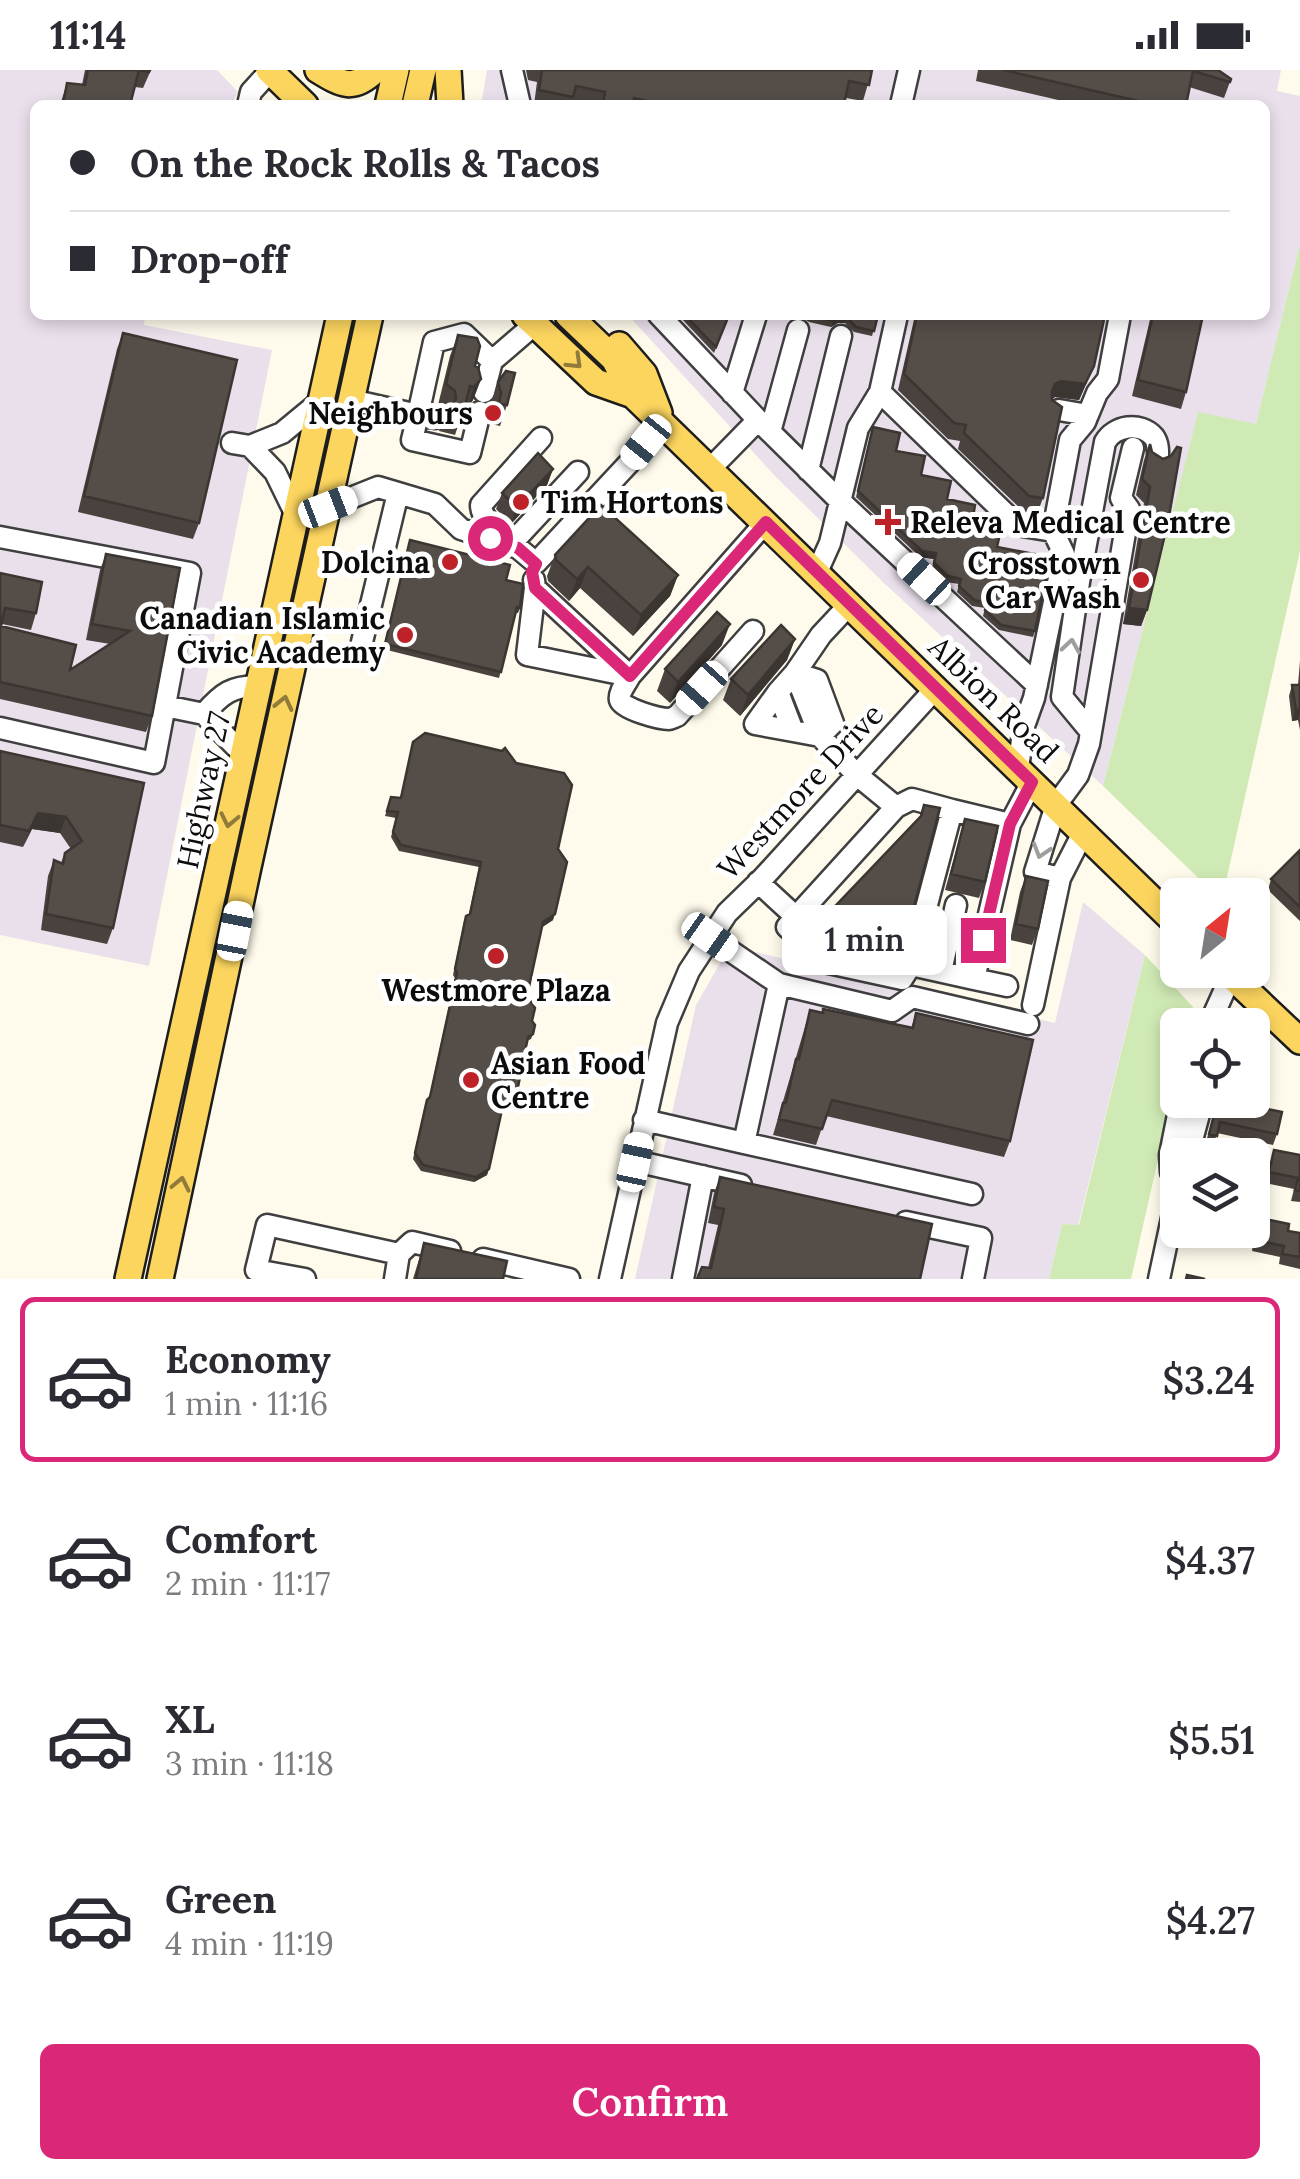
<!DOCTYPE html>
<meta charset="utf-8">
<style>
body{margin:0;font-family:Lora,serif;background:#f7f7f7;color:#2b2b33;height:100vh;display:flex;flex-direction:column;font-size:38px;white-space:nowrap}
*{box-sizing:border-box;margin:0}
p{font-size:32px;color:#7c7c81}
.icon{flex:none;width:55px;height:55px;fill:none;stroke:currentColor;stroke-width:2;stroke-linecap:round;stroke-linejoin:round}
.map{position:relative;height:1209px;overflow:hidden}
.sheet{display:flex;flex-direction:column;background:#fff;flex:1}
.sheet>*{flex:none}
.hud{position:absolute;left:30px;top:30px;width:1240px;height:220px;border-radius:15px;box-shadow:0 5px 15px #0003;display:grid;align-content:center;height:220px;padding:0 40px;background:#fff}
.needle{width:65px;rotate:30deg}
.fabs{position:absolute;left:1160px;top:808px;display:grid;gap:20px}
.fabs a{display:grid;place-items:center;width:110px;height:110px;border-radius:15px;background:#fff;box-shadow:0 5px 15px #0003;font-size:50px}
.end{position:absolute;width:45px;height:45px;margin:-22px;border:12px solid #db2777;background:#fff;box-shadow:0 0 0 5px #fff}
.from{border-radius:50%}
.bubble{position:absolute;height:70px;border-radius:15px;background:#fff;box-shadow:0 5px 15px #0003;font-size:32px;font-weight:600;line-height:70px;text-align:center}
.car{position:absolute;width:30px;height:60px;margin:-30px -15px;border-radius:12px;box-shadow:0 0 8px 2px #0007;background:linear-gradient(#fff 24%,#345 0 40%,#fff 0 76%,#345 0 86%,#fff 0)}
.hud b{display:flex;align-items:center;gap:35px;height:95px;font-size:38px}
.hud b+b{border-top:2px solid #e1e1e2}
.hud i{width:25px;height:25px;background:#2b2b33}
ul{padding:18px 0 0;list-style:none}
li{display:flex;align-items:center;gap:30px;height:165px;margin:0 20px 15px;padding:0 20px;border:5px solid transparent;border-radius:15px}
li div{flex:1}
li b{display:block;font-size:38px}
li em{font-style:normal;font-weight:600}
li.selected{border-color:#db2777}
li>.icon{width:90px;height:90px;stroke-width:1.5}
.button{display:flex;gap:20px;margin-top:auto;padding:20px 40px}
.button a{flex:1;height:115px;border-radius:15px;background:#db2777;color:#fff;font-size:40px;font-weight:600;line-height:115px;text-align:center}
.status{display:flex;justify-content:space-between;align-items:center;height:70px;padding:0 50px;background:#fff;direction:ltr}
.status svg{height:28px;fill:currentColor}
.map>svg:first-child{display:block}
.industrial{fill:#eae0ec}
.green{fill:#d0eab5}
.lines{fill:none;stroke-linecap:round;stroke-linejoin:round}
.minor-casing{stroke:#3f3f3f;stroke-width:25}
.major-casing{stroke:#1d1d1d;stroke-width:30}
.minor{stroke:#fff;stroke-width:20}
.major{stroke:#fcd55f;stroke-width:25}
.wall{fill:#49423e}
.shaded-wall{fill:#3c3632}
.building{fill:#554d48;stroke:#3c3632;stroke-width:2.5}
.oneway{stroke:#907b3a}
.oneway2{stroke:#9e9e9e}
.route{stroke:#db2777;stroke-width:12}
.poi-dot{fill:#bf2129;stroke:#fff;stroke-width:4}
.labels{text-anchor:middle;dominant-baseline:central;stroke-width:10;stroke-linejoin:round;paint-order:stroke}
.poi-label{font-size:30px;font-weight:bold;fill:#0c0c0c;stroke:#fff;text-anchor:end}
.street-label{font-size:30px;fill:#0c0c0c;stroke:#fff}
</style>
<div class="status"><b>11:14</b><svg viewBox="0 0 49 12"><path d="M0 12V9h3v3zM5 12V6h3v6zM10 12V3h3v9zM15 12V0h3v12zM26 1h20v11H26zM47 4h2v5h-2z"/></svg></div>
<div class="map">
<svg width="1300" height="1209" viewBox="0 0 1300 1209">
<rect width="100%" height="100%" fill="#fffbec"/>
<path class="industrial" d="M 0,0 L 217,0 L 238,22 L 231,35 L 35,35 L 35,245 L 145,245 L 144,255 L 272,280 L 149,896 L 0,865 Z
M 487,0 L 1281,0 L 1277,21 L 1300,26 L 1300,174 L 1256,355 L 1198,343 L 1103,716 L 885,514 L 775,406 L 628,245 L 1265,245 L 1265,35 L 481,35 Z
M 1083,832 L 1145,885 L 1078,1156 L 1062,1154 L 1049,1209 L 635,1209 L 696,935 L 730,876 L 1055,953 Z"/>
<path class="green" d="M 1300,174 L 1300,481 L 1223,825 L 1216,825 L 1103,716 L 1198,342 L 1256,354 Z
M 1145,885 L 1193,937 L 1189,955 L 1178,955 L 1177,1005 L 1131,1209 L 1049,1209 L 1062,1154 L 1079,1155 Z"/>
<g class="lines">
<g class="minor-casing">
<path id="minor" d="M 512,0 L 520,35
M 248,35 L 251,22 L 270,1
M 901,35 L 909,0
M 659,245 L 758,350
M 484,322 L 492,291
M 880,322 L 1017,455 L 1053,461
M 732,323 L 756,245
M 351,330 L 418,345 L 434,272 L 464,264 L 492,291 L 535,254
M 1059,340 L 1088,345
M 435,348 L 418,345 L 412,370 L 470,383 L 480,342
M 770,362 L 798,260
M 232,373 L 250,376 L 282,363 L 322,330
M 250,376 L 275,402 L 296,445
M 711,398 L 758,350 L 839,430 L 1037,615
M 808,400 L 841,266
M 328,437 L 378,417 L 435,434 L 461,459 L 518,478 L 536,493 L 630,392 L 663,352
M 0,467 L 190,503 L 154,693 L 0,658
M 510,470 C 499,461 481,450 481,435 L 541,368
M 512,473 L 578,402
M 817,502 L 830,473 L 858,358 L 880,322 L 897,245
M 534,510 L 535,518 L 630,606 L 766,452
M 535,518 L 527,585 L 630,606 C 627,612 618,623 620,630 C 623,639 659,649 669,649 C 671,649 674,647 677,646 L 753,561
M 362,572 L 398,423
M 795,603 L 817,610 L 833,653 L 820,666 Z
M 778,622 L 755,654 L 793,661
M 165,636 L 204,644
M 1091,662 L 1062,627 L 1079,512 L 1105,372 C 1114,356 1140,351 1154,367 C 1159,374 1158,383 1158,391
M 244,685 L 204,644 C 222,623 232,616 259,616
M 1018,698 L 1024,656 L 1034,628 L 1064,484 L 1053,461 L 1070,370 L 1085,352 L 1097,323 L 1108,309 L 1120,245
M 952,740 L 1010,754 L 1032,712
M 1060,808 L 1035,802 L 1056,735 L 1078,705 L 1089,674 L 1129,439 L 1121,428 L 1133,378
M 758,812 L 796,847 L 896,737 L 857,705 L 820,666 L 793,661 L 778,622 L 795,603 L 821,565 L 850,534
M 796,847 L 787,857 L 824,892 L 902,909 L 911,895 L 952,740 L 912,729 L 896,737
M 911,895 L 974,909 L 1010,754
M 941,901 L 956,835
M 974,909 L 1007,916
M 779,914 L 892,941 L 912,927 L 1028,954
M 1033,935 L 1060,808 L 1084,761
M 1209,955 L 1231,906
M 644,1050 L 744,1073 L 779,914 L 710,867
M 744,1073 L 972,1124
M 1188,1085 L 1201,1037 L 1198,1030
M 635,1091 L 741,1115
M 1178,1107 L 1171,1102 L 1170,1085 L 1181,1030
M 906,1152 L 981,1168 L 973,1209
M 483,1189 L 569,1209
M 305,1209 L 256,1200 L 267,1155 L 399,1184
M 395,1209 L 399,1184 L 412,1172 L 450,1181
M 610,1209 L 667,953 L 689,901 L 727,843 L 762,809 L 936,618
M 683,1209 L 703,1106
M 1159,1209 L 1178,1120"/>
</g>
<g class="major-casing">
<path id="major" d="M 269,0 L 305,35
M 318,0 C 341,14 353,22 375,0
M 448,0 L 450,35
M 388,35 L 396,0
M 415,35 L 423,0
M 525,245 L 596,312 L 633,325
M 568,245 L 614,289 L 633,325 L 1178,855
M 619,275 L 644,304 L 659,343
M 1225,900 L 1300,971
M 128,1209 L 340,245
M 160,1209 L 248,797 L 370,245"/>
</g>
<use href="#minor" class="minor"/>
<use href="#major" class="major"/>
</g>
<path class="wall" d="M 85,0 L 151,0 L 143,18 L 135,17 L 130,35 L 60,35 L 67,13 L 82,15 Z
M 526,0 L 872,0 L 863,31 L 846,28 L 844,35 L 583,35 L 571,33 L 571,35 L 534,35 L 537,12 L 528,10 Z
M 978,0 L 1218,0 L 1231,9 L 1224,28 L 1189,17 L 1186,35 L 1080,35 L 976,11 Z
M 684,245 L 729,245 L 714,283 L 682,249 Z
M 779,245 L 878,245 L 872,266 L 854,262 L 845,253 L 838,253 L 831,257 L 809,252 L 801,247 L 792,248 Z
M 915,245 L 1105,245 L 1094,296 L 1079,330 L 1055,327 L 1052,329 L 1043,428 L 1037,444 L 1024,442 L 958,379 L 960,371 L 948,369 L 898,320 Z
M 1151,245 L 1203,245 L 1186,322 L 1181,339 L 1132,326 Z
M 123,263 L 199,453 L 193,469 L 78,442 L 117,279 Z
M 458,265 L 481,309 L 473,330 L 467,339 L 464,338 L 455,365 L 439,361 L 446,341 L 438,335 L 450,286 Z
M 498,312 L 507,335 L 500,356 L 491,354 L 493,344 L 491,334 Z
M 871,363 L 896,381 L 997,477 L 1035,561 L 1033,567 L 999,560 L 983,546 L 985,538 L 972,536 L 957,522 L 959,514 L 946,512 L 932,498 L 934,489 L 920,487 L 856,427 Z
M 1150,374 L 1147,540 L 1141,556 L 1123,554 L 1144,433 L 1136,425 L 1144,390 Z
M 553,399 L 547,415 L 511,454 L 496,439 L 502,423 Z
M 408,476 L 506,510 L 520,538 L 518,543 L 516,543 L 499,608 L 383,579 Z
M 106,484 L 180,498 L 152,646 L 146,662 L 0,629 L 0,503 L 36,543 L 31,560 L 2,554 L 1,556 L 70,600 L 110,574 L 86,570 L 100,500 Z
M 555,485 L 678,505 L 670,526 L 633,566 L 580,518 L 569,531 L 548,511 L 547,506 Z
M 795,569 L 787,590 L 740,646 L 723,630 L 731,609 Z
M 722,575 L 670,633 L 657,621 L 665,599 Z
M 1300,591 L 1300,660 L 1298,650 L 1292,651 L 1289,626 L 1292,615 L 1298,615 Z
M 413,672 L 558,779 L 553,850 L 542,857 L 527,926 L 533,964 L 531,969 L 527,971 L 514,1033 L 502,1040 L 487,1105 L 474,1112 L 421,1101 L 413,1089 L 425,1035 L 429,1028 L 455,908 L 453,905 L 464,851 L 469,844 L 479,797 L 399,781 L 391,767 L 396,748 L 385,746 L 389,733 L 400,728 Z
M 0,681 L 144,713 L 113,858 L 107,874 L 41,860 L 48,806 L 54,790 L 61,793 L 65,783 L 71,779 L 60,763 L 32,759 L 23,777 L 0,772 Z
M 924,735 L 910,852 L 904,868 L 887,886 L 835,874 L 830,879 L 817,866 L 822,850 L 919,749 Z
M 965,749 L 985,812 L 979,828 L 945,820 Z
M 1300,780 L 1300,851 L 1268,820 L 1271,809 Z
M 1026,806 L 1038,859 L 1032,875 L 1010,870 L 1020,822 Z
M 810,940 L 911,958 L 916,943 L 1010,1071 L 1004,1087 L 826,1046 L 816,1075 L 773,1065 Z
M 1224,1030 L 1277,1064 L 1273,1075 L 1217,1063 L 1213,1077 L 1205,1075 L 1215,1041 L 1220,1042 Z
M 1274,1080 L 1300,1085 L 1300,1132 L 1291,1131 L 1294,1119 L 1265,1113 Z
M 720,1107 L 920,1209 L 696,1209 L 698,1203 L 708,1198 L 718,1155 L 708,1153 L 714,1123 Z
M 1252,1131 L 1260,1149 L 1288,1161 L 1300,1163 L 1300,1199 L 1279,1194 L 1280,1187 L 1252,1181 L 1254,1167 L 1219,1160 L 1252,1160 Z
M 424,1173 L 503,1209 L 413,1209 Z"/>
<path class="shaded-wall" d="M 840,247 L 847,248 L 845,253 L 838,253 L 831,257 L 833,251 Z
M 1094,296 L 1079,330 L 1055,327 L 1049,331 L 1046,337 L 1055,314 Z
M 481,309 L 473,330 L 467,339 L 474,317 Z
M 553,399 L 547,415 L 511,454 L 517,437 Z
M 922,481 L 936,483 L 934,489 L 920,487 Z
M 588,497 L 580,518 L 569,531 L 577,509 Z
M 678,505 L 670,526 L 633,566 L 641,545 Z
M 1129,538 L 1147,540 L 1141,556 L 1123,554 Z
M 730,554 L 722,575 L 670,633 L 678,612 Z
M 795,569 L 787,590 L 740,646 L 748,625 Z
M 1296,640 L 1300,640 L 1298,650 L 1292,651 Z
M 38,743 L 66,747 L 60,763 L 32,759 L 23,777 Z
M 555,844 L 553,850 L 541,858 L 543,852 Z
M 910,852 L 904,868 L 887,886 L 893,870 Z
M 841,858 L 835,874 L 830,879 L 836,863 Z
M 516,1027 L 514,1033 L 501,1040 L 503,1035 Z
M 489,1099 L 487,1105 L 474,1112 L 476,1107 Z"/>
<path class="building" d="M 88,0 L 150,0 L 149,2 L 139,0 L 130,35 L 63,35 L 67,13 L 85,15 Z
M 542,0 L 872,0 L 869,15 L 849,11 L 844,34 L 833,32 L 832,35 L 663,35 L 634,28 L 633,35 L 610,35 L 603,33 L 605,22 L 576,16 L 573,27 L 539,20 Z
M 1003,0 L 1218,0 L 1231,9 L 1230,12 L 1193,1 L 1186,35 L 1156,35 Z
M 685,245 L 729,245 L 716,277 Z
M 809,245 L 878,245 L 874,261 L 856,257 L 847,248 L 840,247 L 833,251 Z
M 917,245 L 1105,245 L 1094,296 L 1085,314 L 1061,311 L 1055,314 L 1052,321 L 1052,330 L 1062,337 L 1043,428 L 1029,426 L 964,363 L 966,355 L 954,353 L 904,304 Z
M 1153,245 L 1203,245 L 1186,322 L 1138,310 Z
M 123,263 L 237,290 L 199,453 L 84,426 Z
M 458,265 L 477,268 L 480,276 L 475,296 L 478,297 L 481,309 L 474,317 L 470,316 L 463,344 L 447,340 L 454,335 L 456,328 L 455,321 L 446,314 Z
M 506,301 L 515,303 L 507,335 L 499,333 L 501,323 L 498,312 Z
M 873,357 L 900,363 L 896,381 L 925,386 L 921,405 L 951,411 L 947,429 L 975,435 L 972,453 L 1001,459 L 997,477 L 1050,487 L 1035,561 L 1001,555 L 985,540 L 987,533 L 974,530 L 959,516 L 961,509 L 948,506 L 934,493 L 936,483 L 922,481 L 858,421 Z
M 1150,374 L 1152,382 L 1163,389 L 1171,386 L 1177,377 L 1181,378 L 1168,452 L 1147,540 L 1129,538 L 1150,417 L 1142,409 Z
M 538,383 L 553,399 L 517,437 L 502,423 Z
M 601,435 L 678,505 L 641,545 L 588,497 L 577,509 L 556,490 L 555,485 Z
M 410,470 L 510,495 L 506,510 L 523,514 L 520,538 L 517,537 L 501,602 L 385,574 Z
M 106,484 L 180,498 L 152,646 L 0,612 L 0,503 L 42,512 L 36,543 L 5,538 L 1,556 L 76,575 L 70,600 L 130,561 L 92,554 Z
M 717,542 L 730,554 L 678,612 L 665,599 Z
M 781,555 L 795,569 L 748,625 L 731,609 Z
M 1292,615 L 1300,615 L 1300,640 L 1296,640 Z
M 425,663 L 502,681 L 505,678 L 516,693 L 564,703 L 572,715 L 558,779 L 567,792 L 555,844 L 543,852 L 527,926 L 535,938 L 532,951 L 535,955 L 533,964 L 528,967 L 516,1027 L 503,1035 L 489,1099 L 476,1107 L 423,1095 L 415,1083 L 427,1030 L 430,1027 L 457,903 L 455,899 L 466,846 L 470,844 L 481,792 L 401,775 L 393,762 L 398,742 L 387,741 L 391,727 L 401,728 L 413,672 Z
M 0,681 L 144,713 L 113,858 L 46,844 L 54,790 L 63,794 L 65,783 L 82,771 L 66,747 L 38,743 L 29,761 L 0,755 Z
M 924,735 L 940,738 L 910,852 L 893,870 L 841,858 L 836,863 L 822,850 L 921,746 Z
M 965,749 L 998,756 L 985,812 L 951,804 Z
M 1300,780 L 1300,837 L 1271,809 Z
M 1026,806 L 1048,811 L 1038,859 L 1016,854 Z
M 823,939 L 913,958 L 916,943 L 1033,970 L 1010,1071 L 832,1030 L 822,1059 L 779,1049 L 783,1033 L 786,1033 L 796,989 L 799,989 L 810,940 L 823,943 Z
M 1224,1030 L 1282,1042 L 1277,1064 L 1220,1052 L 1217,1066 L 1209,1064 L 1215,1041 L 1222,1043 Z
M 1274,1080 L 1300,1085 L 1300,1121 L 1295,1120 L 1298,1108 L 1269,1102 Z
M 720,1107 L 932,1154 L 920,1209 L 697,1209 L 702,1197 L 711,1198 L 724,1139 L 714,1137 Z
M 1252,1131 L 1263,1134 L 1258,1157 L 1252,1156 Z
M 1260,1148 L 1289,1154 L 1288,1161 L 1300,1163 L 1300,1187 L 1282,1184 L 1284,1176 L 1255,1170 Z
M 424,1173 L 507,1191 L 503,1209 L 416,1209 Z
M 1187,1205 L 1205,1209 L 1186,1209 Z"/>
<defs><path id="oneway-chevron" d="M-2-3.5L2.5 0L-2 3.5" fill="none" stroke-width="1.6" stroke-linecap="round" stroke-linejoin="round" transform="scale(2.5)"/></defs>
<g class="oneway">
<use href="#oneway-chevron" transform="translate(575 292) rotate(44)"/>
<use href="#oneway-chevron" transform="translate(284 633) rotate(-77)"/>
<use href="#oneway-chevron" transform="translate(229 750) rotate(102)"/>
<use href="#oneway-chevron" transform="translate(181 1114) rotate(-78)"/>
</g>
<g class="oneway2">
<use href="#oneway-chevron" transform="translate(1071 576) rotate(-81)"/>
<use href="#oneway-chevron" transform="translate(1041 781) rotate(107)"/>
</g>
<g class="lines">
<path class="route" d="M 490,468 L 518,478 L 536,494 L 532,502 L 535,518 L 630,606 L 766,452 L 1032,712 L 1010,754 L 983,870"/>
</g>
<g class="poi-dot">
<circle cx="493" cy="343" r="10"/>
<circle cx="521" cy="432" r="10"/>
<path d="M883 437h10v10h10v10h-10v10h-10v-10h-10v-10h10z"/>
<circle cx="450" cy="492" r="10"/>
<circle cx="1141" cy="510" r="10"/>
<circle cx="405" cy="565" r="10"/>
<circle cx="496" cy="886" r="10"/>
<circle cx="471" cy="1010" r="10"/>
</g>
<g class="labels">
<g class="poi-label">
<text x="473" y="343">Neighbours</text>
<text x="541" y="432" text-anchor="start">Tim Hortons</text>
<text x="910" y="452" text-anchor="start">Releva Medical Centre</text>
<text x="430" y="492">Dolcina</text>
<text x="1121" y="493">Crosstown<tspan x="1121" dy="34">Car Wash</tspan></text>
<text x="385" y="548">Canadian Islamic<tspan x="385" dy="34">Civic Academy</tspan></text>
<text x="496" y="920" text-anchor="middle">Westmore Plaza</text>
<text x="491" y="993" text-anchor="start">Asian Food<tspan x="491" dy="34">Centre</tspan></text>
</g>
<g class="street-label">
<text transform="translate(994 629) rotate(44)">Albion Road</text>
<text transform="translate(203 720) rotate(-78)">Highway 27</text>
<text transform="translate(800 721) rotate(-47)">Westmore Drive</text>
</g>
</g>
</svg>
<div class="fabs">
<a><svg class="needle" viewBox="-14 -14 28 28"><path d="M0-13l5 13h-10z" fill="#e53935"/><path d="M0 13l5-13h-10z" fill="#7c7c81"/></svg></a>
<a><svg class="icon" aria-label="locate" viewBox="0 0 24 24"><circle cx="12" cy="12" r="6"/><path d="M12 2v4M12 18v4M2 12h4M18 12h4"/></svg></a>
<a><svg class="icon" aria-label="layers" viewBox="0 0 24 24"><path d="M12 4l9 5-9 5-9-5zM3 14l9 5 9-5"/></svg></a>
</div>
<i class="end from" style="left:490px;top:468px"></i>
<i class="end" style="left:983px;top:870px"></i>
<div class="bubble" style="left:782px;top:835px;width:165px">1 min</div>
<i class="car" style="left:646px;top:372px;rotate:219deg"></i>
<i class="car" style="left:328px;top:437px;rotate:69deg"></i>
<i class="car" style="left:924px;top:509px;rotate:313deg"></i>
<i class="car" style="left:702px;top:618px;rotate:222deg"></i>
<i class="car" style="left:235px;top:861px;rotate:11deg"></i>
<i class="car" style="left:710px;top:867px;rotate:125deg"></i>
<i class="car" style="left:635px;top:1092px;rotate:12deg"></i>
<div class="hud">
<b><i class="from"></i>On the Rock Rolls &amp; Tacos</b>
<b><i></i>Drop-off</b>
</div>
</div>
<section class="sheet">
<ul>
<li class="selected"><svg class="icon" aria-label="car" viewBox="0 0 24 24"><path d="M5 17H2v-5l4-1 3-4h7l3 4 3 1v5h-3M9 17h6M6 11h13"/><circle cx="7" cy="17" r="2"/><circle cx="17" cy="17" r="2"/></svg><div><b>Economy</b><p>1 min · 11:16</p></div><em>$3.24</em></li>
<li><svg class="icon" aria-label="car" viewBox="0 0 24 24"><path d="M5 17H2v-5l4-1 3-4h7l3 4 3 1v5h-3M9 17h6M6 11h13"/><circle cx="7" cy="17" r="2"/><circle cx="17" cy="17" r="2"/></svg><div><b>Comfort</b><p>2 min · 11:17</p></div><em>$4.37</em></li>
<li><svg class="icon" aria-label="car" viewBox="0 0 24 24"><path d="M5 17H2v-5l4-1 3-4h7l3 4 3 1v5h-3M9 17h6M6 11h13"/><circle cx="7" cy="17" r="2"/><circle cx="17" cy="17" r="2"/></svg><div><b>XL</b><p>3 min · 11:18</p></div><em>$5.51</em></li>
<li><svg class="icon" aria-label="car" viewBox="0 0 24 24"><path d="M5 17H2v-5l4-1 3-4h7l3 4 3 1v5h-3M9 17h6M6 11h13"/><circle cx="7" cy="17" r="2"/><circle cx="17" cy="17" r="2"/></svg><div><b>Green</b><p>4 min · 11:19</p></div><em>$4.27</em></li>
</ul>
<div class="button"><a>Confirm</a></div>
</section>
